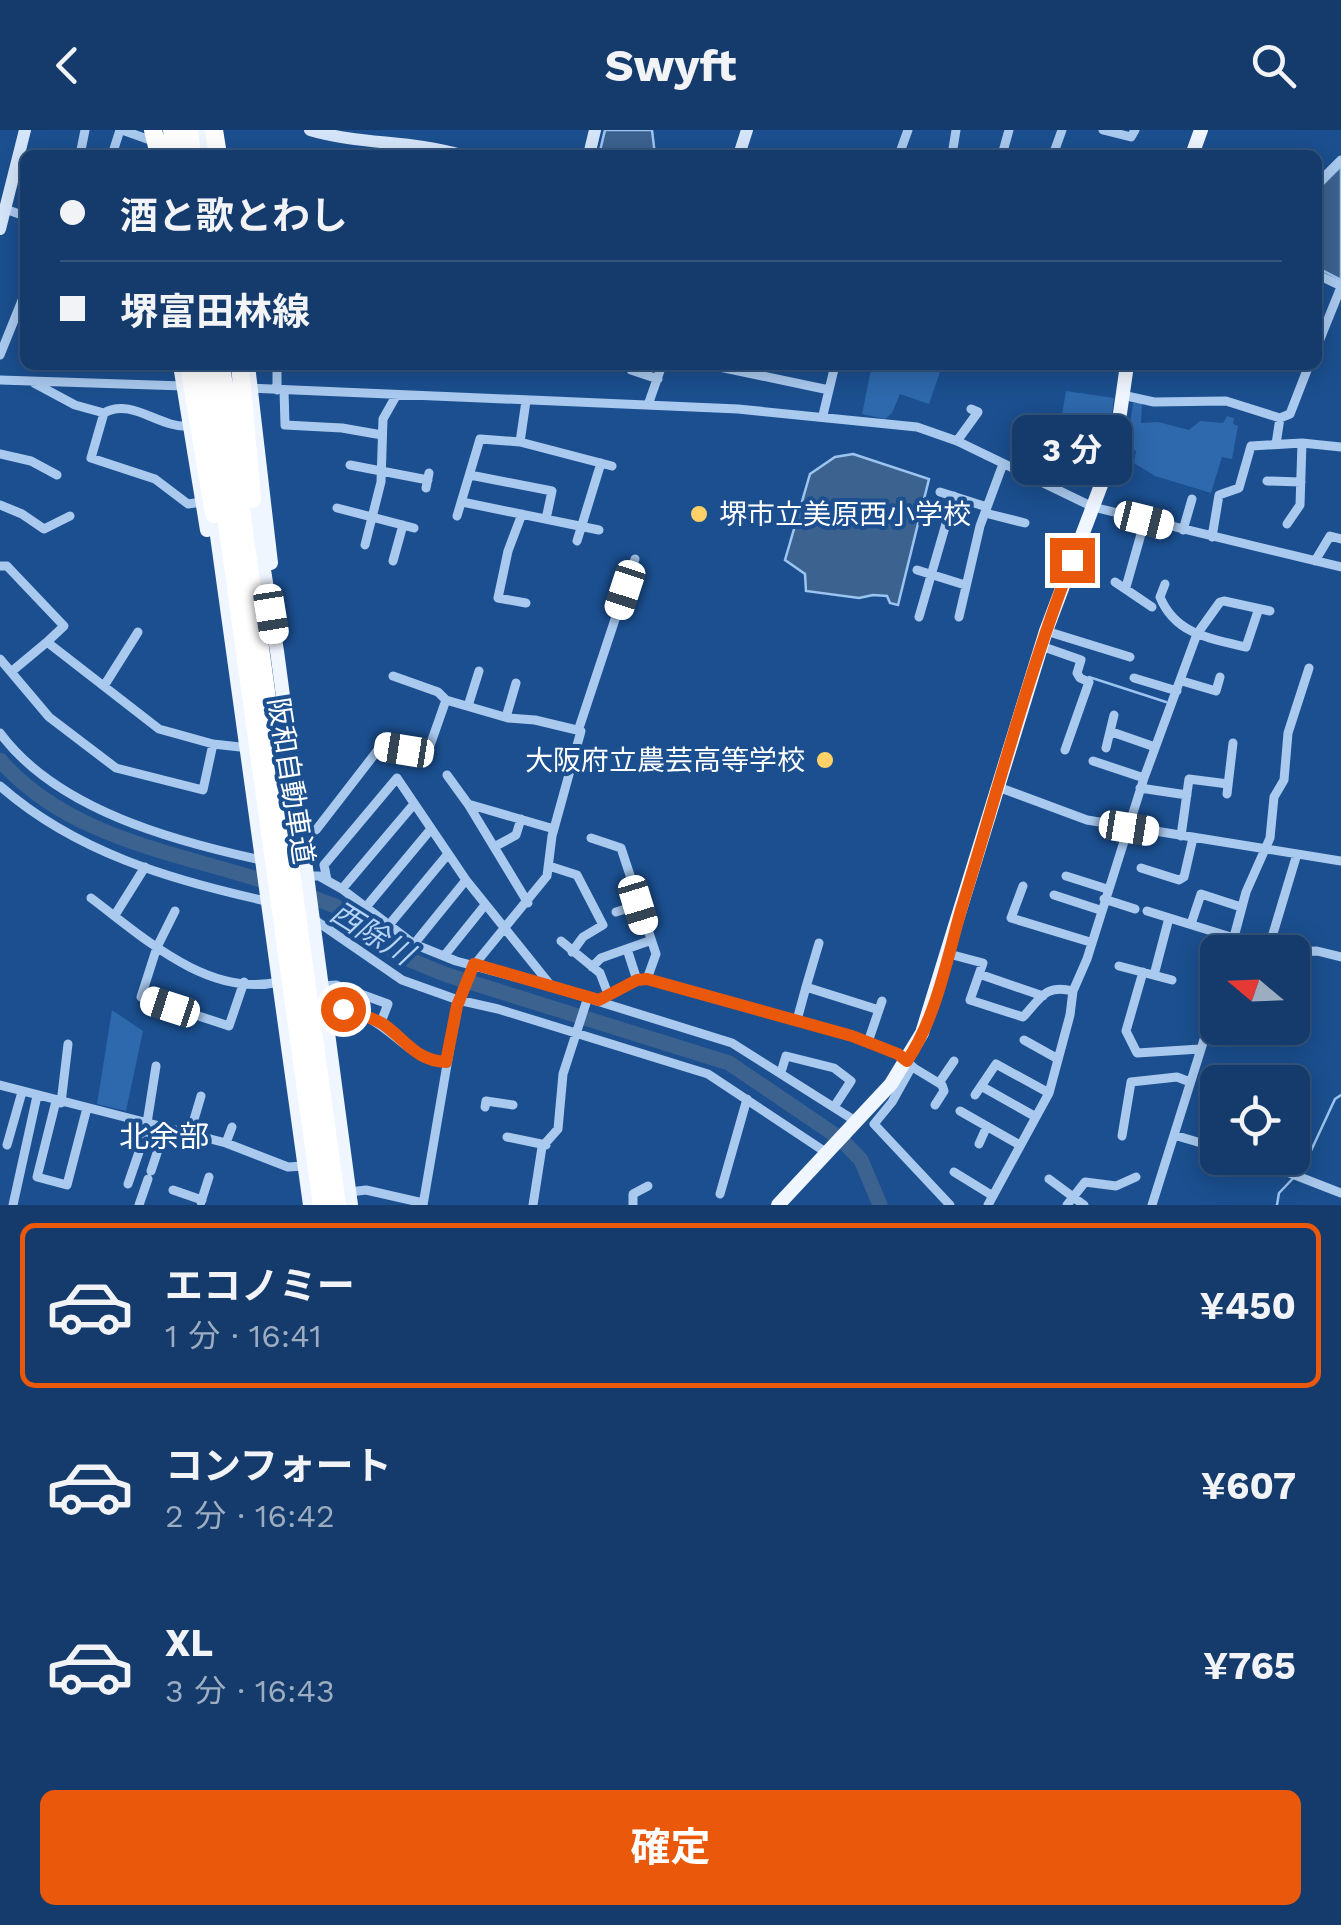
<!DOCTYPE html>
<html lang="ja">
<meta charset="utf-8">
<style>
body{margin:0;font-family:"Work Sans","Noto Sans JP",sans-serif;background:#214673;color:#f1f3f6;height:100vh;display:flex;flex-direction:column;font-size:38px;white-space:nowrap}
*{box-sizing:border-box;margin:0}
p{font-size:32px;color:#9dadc1}
.icon{flex:none;width:55px;height:55px;fill:none;stroke:currentColor;stroke-width:2;stroke-linecap:round;stroke-linejoin:round}
.map{position:relative;height:1075px;overflow:hidden}
.drawer{display:flex;flex-direction:column;background:#143b6b;flex:1}
.drawer>*{flex:none}
.guide{position:absolute;left:20px;top:20px;width:1302px;height:220px;border-radius:15px;box-shadow:0 5px 25px #0003,0 0 0 2px #33557e;display:grid;align-content:center;height:220px;padding:0 40px;background:#143b6b}
.needle{width:65px;rotate:289deg}
.controls{position:absolute;left:1200px;top:805px;display:grid;gap:20px}
.controls a{display:grid;place-items:center;width:110px;height:110px;border-radius:15px;background:#143b6b;box-shadow:0 5px 25px #0003,0 0 0 2px #33557e;font-size:50px}
.end{position:absolute;width:45px;height:45px;margin:-22px;border:12px solid #ea580c;background:#fff;box-shadow:0 0 0 5px #fff}
.from{border-radius:50%}
.bubble{position:absolute;height:70px;border-radius:15px;background:#143b6b;box-shadow:0 5px 25px #0003,0 0 0 2px #33557e;font-size:32px;font-weight:700;line-height:70px;text-align:center}
.car{position:absolute;width:30px;height:60px;margin:-30px -15px;border-radius:12px;box-shadow:0 0 8px 2px #0007;background:linear-gradient(#fff 24%,#345 0 40%,#fff 0 76%,#345 0 86%,#fff 0)}
.guide b{display:flex;align-items:center;gap:35px;height:95px;font-size:38px}
.guide b+b{border-top:2px solid #33557e}
.guide i{width:25px;height:25px;background:#f1f3f6}
ul{padding:18px 0 0;list-style:none}
li{display:flex;align-items:center;gap:30px;height:165px;margin:0 20px 15px;padding:0 20px;border:5px solid transparent;border-radius:15px}
li div{flex:1}
li b{display:block;font-size:38px}
li em{font-style:normal;font-weight:700}
li.active{border-color:#ea580c}
li>.icon{width:90px;height:90px;stroke-width:1.5}
.button{display:flex;gap:20px;margin-top:auto;padding:20px 40px}
.button a{flex:1;height:115px;border-radius:15px;background:#ea580c;color:#fff;font-size:40px;font-weight:700;line-height:115px;text-align:center}
header{display:flex;justify-content:space-between;align-items:center;height:130px;padding:0 40px;background:#143b6b;font-size:45px;font-weight:700}
.map>svg:first-child{display:block}
.green{fill:#2e69ad}
.water{fill:#3c6290;stroke:#9cc4f0;stroke-width:2.5}
.lines{fill:none;stroke-linecap:round;stroke-linejoin:round}
.stream{stroke:#9cc4f0;stroke-width:2.5}
.river{stroke:#3c6290;stroke-width:15}
.street{stroke:#a9c9ee;stroke-width:9}
.secondary{stroke:#d6e6fa;stroke-width:12}
.primary{stroke:#f0f6ff;stroke-width:14}
.highway{stroke:#fff;stroke-width:18}
.highway-bridge{stroke:#fff;stroke-width:18}
.route{stroke:#ea580c;stroke-width:12}
.poi-dot{fill:#ffd166;stroke:#1b4f8f;stroke-width:4}
.labels{text-anchor:middle;dominant-baseline:central;stroke-width:8;stroke-linejoin:round;paint-order:stroke}
.poi-label{font-size:28px;fill:#fff;stroke:#1b4f8f;text-anchor:start}
.street-label{font-size:28px;fill:#fff;stroke:#1b4f8f}
.water-label{font-size:30px;font-style:italic;fill:#b5d3f5;stroke:#1b4f8f}
.neighbourhood-label{font-size:30px;fill:#fff;stroke:#1b4f8f}
</style>
<header><svg class="icon" aria-label="back" viewBox="0 0 24 24"><path d="M15 5l-7 7 7 7"/></svg>Swyft<svg class="icon" aria-label="search" viewBox="0 0 24 24"><circle cx="10" cy="10" r="6"/><path d="M15 15l6 6"/></svg></header>
<div class="map">
<svg width="1341" height="1075" viewBox="0 0 1341 1075">
<rect width="100%" height="100%" fill="#1b4f8f"/>
<path class="green" d="M 872,235 L 914,235 L 940,242 L 929,274 L 900,264 L 892,283 L 885,289 L 862,284 Z
M 1066,261 L 1114,268 L 1108,313 L 1105,313 L 1099,326 L 1068,319 L 1077,290 L 1062,285 Z
M 1133,273 L 1142,273 L 1141,293 L 1158,292 L 1189,300 L 1200,291 L 1223,293 L 1227,286 L 1234,288 L 1233,294 L 1238,296 L 1232,329 L 1222,327 L 1211,363 L 1155,346 L 1134,333 L 1136,321 L 1122,315 L 1125,301 L 1129,301 Z
M 112,880 L 143,901 L 126,981 L 97,974 Z"/>
<path class="water" d="M 605,0 L 652,0 L 655,25 L 599,25 Z
M 1341,36 L 1341,150 L 1318,138 L 1318,59 Z
M 853,324 L 929,349 L 898,475 L 890,473 L 887,466 L 873,465 L 859,468 L 806,461 L 805,444 L 785,430 L 810,344 L 835,327 Z"/>
<g class="lines">
<path class="stream" d="M 1089,547 L 1166,572
M 1277,1075 L 1279,1063 L 1303,1038 L 1335,969 L 1341,965"/>
<path class="river" d="M 0,630 C 70,710 181,723 276,755
M 298,762 L 335,776 L 376,811 L 410,830 L 447,845 L 729,933 L 841,1009 L 861,1030 L 880,1075"/>
<path class="street" d="M 122,0 L 150,10
M 1103,0 L 1131,7 L 1135,0
M 80,25 L 85,0
M 112,25 L 120,0
M 899,25 L 908,0
M 952,25 L 956,0
M 1002,25 L 1009,0
M 1053,25 L 1062,0
M 1318,53 L 1341,30
M 5,79 L 25,86
M 1318,145 L 1341,156
M 1318,214 L 1341,157
M 0,225 L 25,163
M 277,235 L 277,260
M 633,235 L 631,240 L 658,249
M 710,235 L 829,260
M 1083,235 L 1086,235
M 0,250 L 184,256
M 34,253 L 75,275 L 104,283 L 91,328 L 155,349 L 188,374 L 202,372
M 250,258 L 738,279 L 917,297 L 957,311 L 1093,377 L 1341,437
M 284,260 L 285,295 L 342,298 L 382,305
M 1122,265 L 1154,272 L 1226,271 L 1280,288
M 648,275 L 662,235
M 104,283 C 132,267 160,299 189,296
M 823,285 L 835,235
M 957,311 L 978,282 L 971,279
M 520,312 L 526,271
M 1276,314 L 1280,288 L 1290,284 L 1309,235
M 0,324 L 31,331 L 57,345
M 350,335 L 428,350
M 470,345 L 552,361 L 546,389
M 1267,351 L 1301,352
M 426,358 L 429,343
M 940,362 L 987,377
M 462,372 L 599,400
M 0,375 L 22,384 L 44,399 L 70,386
M 337,378 L 414,398
M 985,383 L 1025,393
M 522,384 L 508,421 L 498,468 L 526,473
M 457,386 L 480,309 L 520,312 L 612,336
M 1287,394 L 1300,375 L 1302,313
M 1183,400 L 1192,369
M 1212,407 L 1219,365 L 1239,358 L 1251,316 L 1302,313 L 1341,317
M 577,411 L 601,333
M 365,415 L 381,352 L 383,289 L 396,266
M 393,431 L 403,395
M 1315,431 L 1330,406 L 1341,409
M 0,436 L 7,436 L 64,496 L 47,512 L 159,599 L 213,614 L 249,618
M 917,440 L 965,455
M 1115,452 L 1152,477
M 1165,454 L 1160,467 C 1175,504 1210,509 1246,517 L 1258,481
M 1126,457 L 1145,390
M 919,487 L 954,366
M 959,487 L 980,396 L 1003,334
M 1046,501 L 1130,527
M 1041,516 L 1081,530 L 1077,543 L 1080,548 L 1089,552 L 1065,620
M 0,529 L 49,587 L 116,638 L 203,660 L 213,614
M 11,542 L 47,512
M 393,546 L 438,562 L 446,570
M 1134,548 L 1177,561
M 1182,551 L 1216,561 L 1220,547
M 104,556 L 138,502
M 468,576 L 479,541
M 506,587 L 516,553
M 578,601 L 635,429
M 1112,602 L 1155,617
M 0,603 C 56,679 173,711 261,730
M 1106,618 L 1114,585
M 1093,631 L 1144,648
M 447,645 L 468,674 L 528,773
M 0,656 C 75,722 171,750 266,771
M 998,657 L 1087,690 L 1341,731
M 1140,658 L 1187,665
M 1227,664 L 1233,613
M 468,674 L 554,699
M 300,703 L 316,700 L 381,616 L 427,624 L 446,570 L 508,588 L 535,590 L 581,601 L 552,706 L 547,746 L 475,834 L 457,876 L 423,1075
M 1181,706 L 1189,649 L 1228,654
M 591,708 L 621,718 L 656,824 L 647,849
M 494,717 L 516,705 L 521,689
M 549,736 L 577,745 L 603,795 L 583,807 L 572,822
M 1141,738 L 1179,750 L 1184,747 L 1193,708
M 306,746 L 319,746 L 342,759 L 414,814 L 456,831 L 549,856
M 1066,746 L 1107,759
M 327,750 L 324,735 L 397,648 L 466,750 L 552,857 L 732,913 L 857,992
M 1023,756 L 1011,788 L 1090,812
M 342,759 L 414,674
M 1054,765 L 1100,780
M 91,768 C 143,807 208,868 279,852
M 1104,769 L 1135,779
M 366,777 L 431,699
M 175,781 L 157,817 L 141,867 L 229,896 L 244,852
M 1147,781 L 1234,808
M 616,782 L 638,775
M 115,785 L 145,737
M 312,788 L 402,850 L 458,870 L 498,879 L 708,944 L 827,1023
M 1191,794 L 1201,764 L 1241,777
M 389,795 L 448,724
M 561,811 L 600,843 L 608,864
M 414,814 L 466,750
M 627,819 L 637,850
M 1230,822 L 1246,762 L 1270,708 L 1274,667 L 1284,650 L 1288,603 L 1309,538
M 1272,822 L 1272,807 L 1297,724
M 1282,822 L 1317,821 L 1341,827
M 949,824 L 983,833 L 970,870 L 1023,887 C 1041,868 1045,854 1073,861
M 444,826 L 485,775
M 1119,836 L 1172,850
M 592,837 L 601,828 L 649,811
M 1143,842 L 1126,901 L 1137,923 L 1200,919
M 979,844 L 1043,866
M 1154,845 L 1169,788
M 322,856 L 336,855 L 388,874 L 381,892
M 806,857 L 819,813
M 599,870 L 637,850 L 647,849 L 852,906 L 898,924 L 914,938 L 942,955 L 944,961 L 935,975
M 325,881 C 388,875 397,929 446,933
M 797,890 L 806,857 L 879,880
M 1024,910 L 1058,929
M 868,912 L 882,871
M 912,936 L 892,972 L 874,994 L 950,1075
M 781,942 L 786,926 L 834,938 L 851,951 L 834,977
M 939,953 L 954,931
M 0,955 L 226,1013 L 288,1037 L 304,1036
M 981,956 L 1036,987
M 975,965 L 996,934 L 1049,963
M 56,971 L 37,1047 L 67,1055 L 87,978
M 61,973 L 68,914
M 485,977 L 486,971 L 513,975
M 960,981 L 1018,1014
M 147,993 L 156,936
M 190,1003 L 201,966
M 1174,1005 L 1218,1018
M 1122,1006 L 1131,952 L 1177,947 L 1190,952
M 507,1007 L 546,1015
M 226,1013 L 232,997
M 979,1014 L 987,996
M 7,1015 L 22,962
M 1251,1028 L 1341,1063
M 151,1041 L 165,999
M 954,1042 L 993,1066
M 1049,1049 L 1084,1075
M 128,1054 L 149,993
M 173,1060 L 202,1070
M 350,1062 L 366,1060 L 423,1073
M 720,1064 L 747,969
M 201,1072 L 209,1047
M 13,1075 L 37,966
M 139,1075 L 148,1049
M 533,1075 L 542,1017 L 558,999 L 563,944 L 588,867
M 633,1075 L 633,1064 L 648,1056
M 988,1075 L 1049,963 L 1070,885 L 1073,861 L 1087,829 L 1144,648 L 1197,504 L 1220,472 L 1224,471 L 1270,481
M 1067,1075 L 1085,1052 L 1116,1056 L 1136,1047
M 1152,1075 L 1218,865"/>
<path class="secondary" d="M 310,0 C 360,15 411,10 461,25
M 589,25 L 595,0
M 739,25 L 747,0
M 0,99 L 25,0"/>
<path class="primary" d="M 200,0 L 203,25
M 1192,25 L 1201,0
M 180,235 L 207,400
M 248,235 L 271,433
M 251,359 L 277,521 L 351,1075
M 213,377 L 310,1075
M 778,1075 L 891,954 L 922,903 L 1046,501 L 1115,318 L 1127,235"/>
<path class="highway" d="M 153,0 L 159,25
M 172,0 L 175,25
M 189,0 L 192,25
M 214,0 L 218,25"/>
<path class="highway-bridge" d="M 189,235 L 214,384
M 205,235 L 322,1075
M 221,235 L 337,1075
M 240,235 L 252,369"/>
</g>
<g class="lines">
<path class="route" d="M 343,879 C 356,883 372,887 383,894 C 406,910 416,931 446,932 L 457,876 L 474,834 L 599,870 L 637,850 L 647,849 L 852,906 L 898,924 L 907,931 C 936,888 947,829 961,780 C 997,663 1028,544 1072,430"/>
</g>
<g class="poi-dot">
<circle cx="699" cy="384" r="10"/>
<circle cx="825" cy="630" r="10"/>
</g>
<g class="labels">
<g class="poi-label">
<text x="719" y="384">堺市立美原西小学校</text>
<text x="805" y="630" text-anchor="end">大阪府立農芸高等学校</text>
</g>
<g class="street-label">
<text transform="translate(291 651) rotate(81)">阪和自動車道</text>
</g>
<g class="water-label">
<text transform="translate(372 803) rotate(32)">西除川</text>
</g>
<g class="neighbourhood-label">
<text x="164" y="1006">北余部</text>
</g>
</g>
</svg>
<div class="controls">
<a><svg class="needle" viewBox="-14 -14 28 28"><path d="M0-13l5 13h-10z" fill="#e53935"/><path d="M0 13l5-13h-10z" fill="#9dadc1"/></svg></a>
<a><svg class="icon" aria-label="locate" viewBox="0 0 24 24"><circle cx="12" cy="12" r="6"/><path d="M12 2v4M12 18v4M2 12h4M18 12h4"/></svg></a>
</div>
<i class="end from" style="left:343px;top:879px"></i>
<i class="end" style="left:1072px;top:430px"></i>
<div class="bubble" style="left:1012px;top:285px;width:120px">3 分</div>
<i class="car" style="left:1144px;top:390px;rotate:104deg"></i>
<i class="car" style="left:625px;top:460px;rotate:198deg"></i>
<i class="car" style="left:271px;top:484px;rotate:171deg"></i>
<i class="car" style="left:404px;top:620px;rotate:279deg"></i>
<i class="car" style="left:1129px;top:698px;rotate:99deg"></i>
<i class="car" style="left:638px;top:775px;rotate:163deg"></i>
<i class="car" style="left:170px;top:877px;rotate:288deg"></i>
<div class="guide">
<b><i class="from"></i>酒と歌とわし</b>
<b><i></i>堺富田林線</b>
</div>
</div>
<section class="drawer">
<ul>
<li class="active"><svg class="icon" aria-label="car" viewBox="0 0 24 24"><path d="M5 17H2v-5l4-1 3-4h7l3 4 3 1v5h-3M9 17h6M6 11h13"/><circle cx="7" cy="17" r="2"/><circle cx="17" cy="17" r="2"/></svg><div><b>エコノミー</b><p>1 分 · 16:41</p></div><em>¥450</em></li>
<li><svg class="icon" aria-label="car" viewBox="0 0 24 24"><path d="M5 17H2v-5l4-1 3-4h7l3 4 3 1v5h-3M9 17h6M6 11h13"/><circle cx="7" cy="17" r="2"/><circle cx="17" cy="17" r="2"/></svg><div><b>コンフォート</b><p>2 分 · 16:42</p></div><em>¥607</em></li>
<li><svg class="icon" aria-label="car" viewBox="0 0 24 24"><path d="M5 17H2v-5l4-1 3-4h7l3 4 3 1v5h-3M9 17h6M6 11h13"/><circle cx="7" cy="17" r="2"/><circle cx="17" cy="17" r="2"/></svg><div><b>XL</b><p>3 分 · 16:43</p></div><em>¥765</em></li>
</ul>
<div class="button"><a>確定</a></div>
</section>
